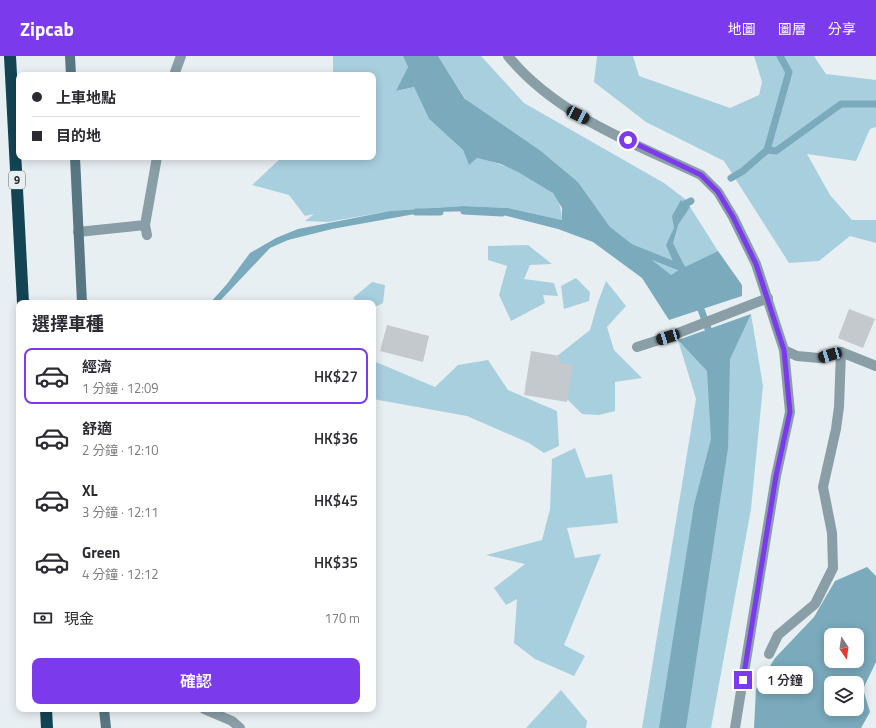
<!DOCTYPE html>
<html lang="zh-TW">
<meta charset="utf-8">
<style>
body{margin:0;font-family:"Titillium Web","Noto Sans TC",sans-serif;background:#f7f7f7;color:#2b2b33;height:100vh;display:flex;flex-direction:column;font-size:15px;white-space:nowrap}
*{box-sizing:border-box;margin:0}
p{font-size:13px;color:#7c7c81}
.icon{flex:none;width:22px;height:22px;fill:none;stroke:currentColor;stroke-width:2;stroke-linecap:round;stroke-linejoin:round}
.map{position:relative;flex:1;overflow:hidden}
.details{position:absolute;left:16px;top:244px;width:360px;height:412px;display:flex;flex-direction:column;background:#fff;border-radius:8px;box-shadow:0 2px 10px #0003}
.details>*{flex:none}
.banner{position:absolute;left:16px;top:16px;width:360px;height:88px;border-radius:8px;box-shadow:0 2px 10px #0003;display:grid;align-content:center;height:88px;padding:0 16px;background:#fff}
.needle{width:26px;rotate:167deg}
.controls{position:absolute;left:824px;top:572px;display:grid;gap:8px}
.controls a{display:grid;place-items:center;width:40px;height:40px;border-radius:8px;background:#fff;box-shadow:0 2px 10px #0003;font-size:20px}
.end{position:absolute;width:18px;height:18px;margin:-9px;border:5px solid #7c3aed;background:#fff;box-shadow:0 0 0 2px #fff}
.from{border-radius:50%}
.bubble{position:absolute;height:28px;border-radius:8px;background:#fff;box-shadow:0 2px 10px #0003;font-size:13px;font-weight:600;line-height:28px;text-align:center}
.car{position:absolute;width:12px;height:24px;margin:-12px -6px;border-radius:5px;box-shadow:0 0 3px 1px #0007;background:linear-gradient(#222 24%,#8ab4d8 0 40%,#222 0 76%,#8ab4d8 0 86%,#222 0)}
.banner b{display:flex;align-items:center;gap:14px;height:38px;font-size:15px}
.banner b+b{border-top:1px solid #e1e1e2}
.banner i{width:10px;height:10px;background:#2b2b33}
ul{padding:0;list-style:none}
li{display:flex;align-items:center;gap:12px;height:56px;margin:0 8px 6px;padding:0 8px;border:2px solid transparent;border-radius:8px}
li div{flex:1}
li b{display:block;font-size:15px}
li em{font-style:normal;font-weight:600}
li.selected{border-color:#7c3aed}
li>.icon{width:36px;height:36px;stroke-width:1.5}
h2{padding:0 16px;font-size:18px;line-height:48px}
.pay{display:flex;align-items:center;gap:10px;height:44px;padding:0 16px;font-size:15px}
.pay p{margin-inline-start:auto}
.action{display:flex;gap:8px;margin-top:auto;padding:8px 16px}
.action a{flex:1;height:46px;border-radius:8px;background:#7c3aed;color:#fff;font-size:16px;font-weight:600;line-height:46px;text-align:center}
header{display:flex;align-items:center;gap:24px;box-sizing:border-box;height:56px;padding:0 20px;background:#7c3aed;color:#fff}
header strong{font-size:19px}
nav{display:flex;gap:22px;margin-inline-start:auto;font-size:14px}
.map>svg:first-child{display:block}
.green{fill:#a8cfde}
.water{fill:#7aaabc;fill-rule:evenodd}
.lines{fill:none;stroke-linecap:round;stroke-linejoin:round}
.stream{stroke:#7aaabc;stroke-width:7}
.building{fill:#c3c9cc}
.service{stroke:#899ea6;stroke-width:10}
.minor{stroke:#899ea6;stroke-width:10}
.tertiary{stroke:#899ea6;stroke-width:10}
.secondary{stroke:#597782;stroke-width:10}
.motorway{stroke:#134454;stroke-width:12}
.route{stroke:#7c3aed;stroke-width:5}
.labels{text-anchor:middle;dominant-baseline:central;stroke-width:4;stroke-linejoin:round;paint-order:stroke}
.shield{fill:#e8eff2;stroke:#636668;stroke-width:1}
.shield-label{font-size:11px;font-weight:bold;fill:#2a2c2d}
</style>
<header>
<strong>Zipcab</strong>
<nav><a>地圖</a><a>圖層</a><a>分享</a></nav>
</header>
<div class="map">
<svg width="876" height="672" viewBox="0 0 876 672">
<rect width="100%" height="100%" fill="#e8eff2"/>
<path class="green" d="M 333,0 L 403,0 L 408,11 L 397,35 L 414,31 L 429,63 L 463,94 L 469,108 L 477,102 C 500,107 531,118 549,133 C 558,140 562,153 562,164 L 508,152 L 463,150 L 390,155 L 328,166 L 305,165 L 314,158 L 305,160 L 289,139 L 252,129 L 282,101 L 373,101 L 373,19 L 333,19 Z
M 438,0 L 481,0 L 524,47 L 664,127 L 685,143 L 718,195 L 667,221 L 612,174 L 578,126 L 541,95 L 468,47 Z
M 597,0 L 633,0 L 639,20 L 730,52 L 759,39 L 762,26 L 754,0 L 814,0 L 826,18 L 876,24 L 876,71 L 870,73 L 856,105 L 807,98 L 830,139 L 852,164 L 876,164 L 876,187 L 850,180 L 819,205 L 789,207 L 724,105 L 646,66 L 594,26 Z
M 528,189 L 552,208 L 530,209 L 524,223 L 554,227 L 558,240 L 543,239 L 545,247 L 511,265 L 499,239 L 507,210 L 488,204 L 488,190 Z
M 576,222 L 590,236 L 589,245 L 564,253 L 561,230 Z
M 606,225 L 626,250 L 607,271 L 614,294 L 642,322 L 615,326 L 615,355 L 599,359 L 582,358 L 562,338 L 543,311 L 590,274 L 598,246 Z
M 372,226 L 385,229 L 383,247 L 373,252 L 373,247 L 357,247 L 353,242 Z
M 751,258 L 763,330 L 751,453 L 711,672 L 642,672 L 696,343 L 678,284 L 708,315 Z
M 373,275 L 376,306 L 435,331 L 458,309 L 488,304 L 508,334 L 557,355 L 559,390 L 544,397 L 529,387 L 467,360 L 373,343 Z
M 575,392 L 586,422 L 612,418 L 618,467 L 567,472 L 575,502 L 601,498 L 564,589 L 585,600 L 574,620 L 535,603 L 514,587 L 517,543 L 506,549 L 494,532 L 525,508 L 486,499 L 542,484 L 550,453 L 552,403 Z
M 561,634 L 587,665 L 586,672 L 526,672 Z"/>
<path class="water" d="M 403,0 L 438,0 L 465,43 L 541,95 L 578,126 L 610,171 L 671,219 L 679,214 L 676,212 L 666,189 L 674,172 L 672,160 L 681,144 L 690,151 L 678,169 L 673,187 L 685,211 L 718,195 L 742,229 L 742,240 L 669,264 L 642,222 L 593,186 L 558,173 L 487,155 L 426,156 L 332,173 L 288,184 L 270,192 L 218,247 L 210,247 L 227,228 L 250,197 L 276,182 L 298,173 L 390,155 L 463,150 L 508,152 L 562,164 L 562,152 L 553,137 L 518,116 L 501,108 L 477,102 L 469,109 L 463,94 L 429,63 L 414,31 L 396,35 L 408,11 Z
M 751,258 L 730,303 L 728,392 L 686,672 L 659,672 L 694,449 L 711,383 L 707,315 L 678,284 Z
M 867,511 L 876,520 L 876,606 L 863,633 L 870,656 L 861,672 L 754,672 L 756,633 L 775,602 L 814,561 L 835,525 ZM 831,579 L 857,579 L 857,605 L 831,605 ZM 831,627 L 857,627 L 857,653 L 831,653 Z"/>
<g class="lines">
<path class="stream" d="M 767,94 L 776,95 L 841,48 L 876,48
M 731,122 L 743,115 L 767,94 L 789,16 L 780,0
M 464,155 L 502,157
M 416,156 L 440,156
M 681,156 L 685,148 L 691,145
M 632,192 L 682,212
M 698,245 L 711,281"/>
</g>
<path class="building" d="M 849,253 L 875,263 L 863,292 L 838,282 Z
M 387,269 L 429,280 L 423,306 L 380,295 Z
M 531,295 L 560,300 L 559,307 L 573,309 L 567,346 L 524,339 Z"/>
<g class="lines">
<path class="service" d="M 145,169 L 147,179
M 637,291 L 668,281 L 768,242
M 769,598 L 778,579 L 815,548 L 833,512 L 832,477 L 823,431 L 836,373 L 839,351 L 841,296"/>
<path class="minor" d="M 508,0 C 556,59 633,87 701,119 L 718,136 L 733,161 L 756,208 L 784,294 L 790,356 L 776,420 L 735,672
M 174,19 L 181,0
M 78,176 L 145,169 L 157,101
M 784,294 L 797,300 L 819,302 L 841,296 L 876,310"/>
<path class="tertiary" d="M 204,653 L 232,665 L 240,672"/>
<path class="secondary" d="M 70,0 L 71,19
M 75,101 L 82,247
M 104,653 L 106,672"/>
<path class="motorway" d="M 10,0 L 23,247
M 46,653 L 47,672"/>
</g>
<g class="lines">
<path class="route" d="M 628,84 L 701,119 L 718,136 L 733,161 L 756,208 L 784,294 L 790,356 L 776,420 L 743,624"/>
</g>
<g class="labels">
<rect class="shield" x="9" y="115" width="16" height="18" rx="3"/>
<g class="shield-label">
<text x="17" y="124">9</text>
</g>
</g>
</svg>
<div class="controls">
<a><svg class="needle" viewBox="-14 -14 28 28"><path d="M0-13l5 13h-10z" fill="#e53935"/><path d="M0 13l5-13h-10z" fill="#7c7c81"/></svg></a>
<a><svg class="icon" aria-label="layers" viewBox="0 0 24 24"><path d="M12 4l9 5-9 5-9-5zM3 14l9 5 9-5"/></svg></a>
</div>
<i class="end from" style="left:628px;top:84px"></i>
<i class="end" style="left:743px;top:624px"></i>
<div class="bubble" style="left:757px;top:610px;width:56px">1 分鐘</div>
<i class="car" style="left:578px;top:59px;rotate:117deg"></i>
<i class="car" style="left:668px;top:281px;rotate:253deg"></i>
<i class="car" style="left:830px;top:299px;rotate:254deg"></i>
<div class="banner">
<b><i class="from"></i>上車地點</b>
<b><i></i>目的地</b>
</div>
<section class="details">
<h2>選擇車種</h2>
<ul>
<li class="selected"><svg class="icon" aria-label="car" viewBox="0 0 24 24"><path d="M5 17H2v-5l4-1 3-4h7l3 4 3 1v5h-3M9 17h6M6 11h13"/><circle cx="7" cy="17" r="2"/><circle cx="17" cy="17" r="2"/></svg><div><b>經濟</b><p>1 分鐘 · 12:09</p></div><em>HK$27</em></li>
<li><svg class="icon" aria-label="car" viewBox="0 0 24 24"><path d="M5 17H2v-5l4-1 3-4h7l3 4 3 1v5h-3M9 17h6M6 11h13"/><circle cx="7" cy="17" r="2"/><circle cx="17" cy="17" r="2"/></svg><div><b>舒適</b><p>2 分鐘 · 12:10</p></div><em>HK$36</em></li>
<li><svg class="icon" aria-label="car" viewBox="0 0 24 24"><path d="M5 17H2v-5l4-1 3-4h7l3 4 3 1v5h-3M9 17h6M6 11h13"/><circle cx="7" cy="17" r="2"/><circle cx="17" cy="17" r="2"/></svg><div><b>XL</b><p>3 分鐘 · 12:11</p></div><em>HK$45</em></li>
<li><svg class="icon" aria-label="car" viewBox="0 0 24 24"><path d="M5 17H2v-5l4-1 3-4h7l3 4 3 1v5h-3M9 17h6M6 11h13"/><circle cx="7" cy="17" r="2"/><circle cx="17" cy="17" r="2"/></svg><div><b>Green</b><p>4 分鐘 · 12:12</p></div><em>HK$35</em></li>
</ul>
<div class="pay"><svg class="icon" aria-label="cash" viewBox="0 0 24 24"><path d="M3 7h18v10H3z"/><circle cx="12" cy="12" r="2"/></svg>現金<p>170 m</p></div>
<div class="action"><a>確認</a></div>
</section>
</div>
